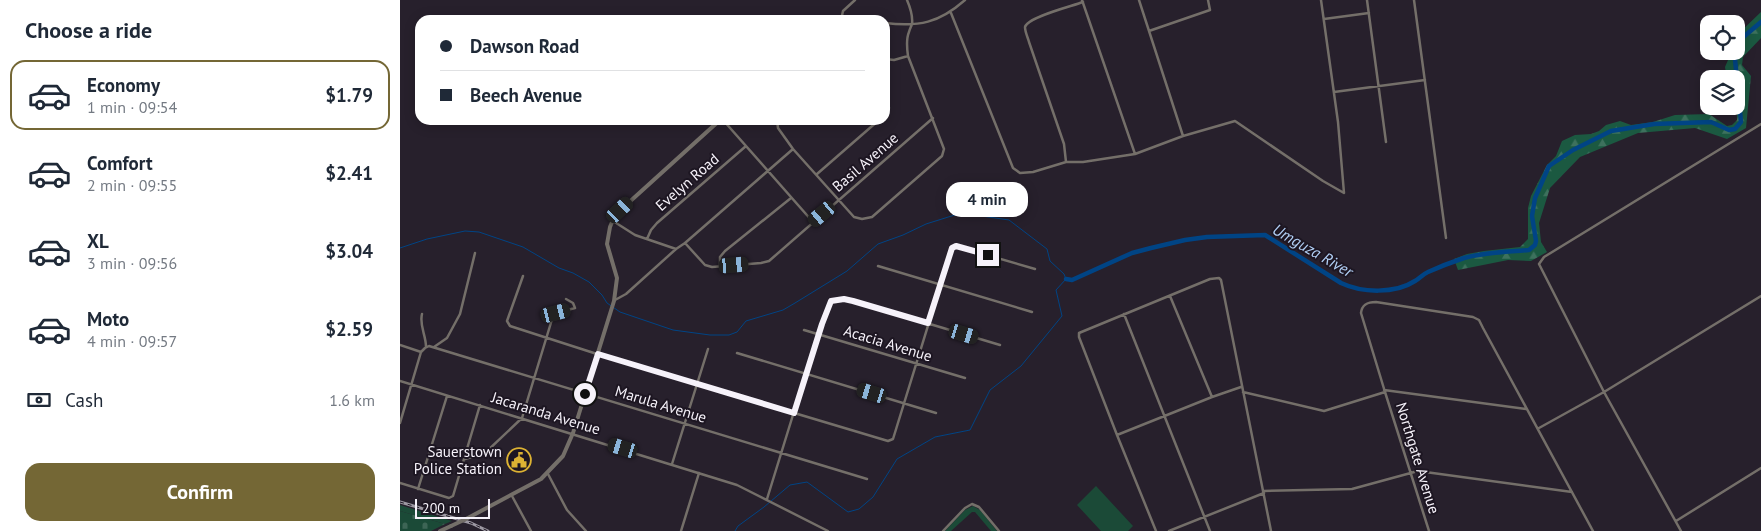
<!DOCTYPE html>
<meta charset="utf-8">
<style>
body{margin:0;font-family:"PT Sans",sans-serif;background:#f2f2f3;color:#1f2937;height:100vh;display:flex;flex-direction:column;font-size:19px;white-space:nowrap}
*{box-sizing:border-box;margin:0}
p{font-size:16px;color:#747a83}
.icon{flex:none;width:28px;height:28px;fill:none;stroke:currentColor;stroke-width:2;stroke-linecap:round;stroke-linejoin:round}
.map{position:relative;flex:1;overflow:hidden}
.panel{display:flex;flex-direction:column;background:#fff;width:400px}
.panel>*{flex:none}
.hud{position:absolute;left:15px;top:15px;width:475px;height:110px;border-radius:15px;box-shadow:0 2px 12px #0003;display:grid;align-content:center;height:110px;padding:0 25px;background:#fff}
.controls{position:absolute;left:1300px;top:15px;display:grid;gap:10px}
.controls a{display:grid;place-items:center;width:45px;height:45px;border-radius:10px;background:#fff;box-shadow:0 2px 12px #0003;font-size:25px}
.scale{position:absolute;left:15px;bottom:12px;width:75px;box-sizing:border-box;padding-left:5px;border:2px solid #f6f2fa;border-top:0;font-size:14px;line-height:18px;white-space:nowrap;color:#f6f2fa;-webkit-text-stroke:4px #1d1622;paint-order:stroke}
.end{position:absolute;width:22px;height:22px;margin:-11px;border:6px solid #f6f2fa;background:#111;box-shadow:0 0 0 2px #111}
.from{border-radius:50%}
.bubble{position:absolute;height:35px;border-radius:15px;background:#fff;box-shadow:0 2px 12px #0003;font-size:16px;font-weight:700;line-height:35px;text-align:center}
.car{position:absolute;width:15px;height:30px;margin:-15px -8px;border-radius:6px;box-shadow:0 0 4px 1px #0007;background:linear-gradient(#222 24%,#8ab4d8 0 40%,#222 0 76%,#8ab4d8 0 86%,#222 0)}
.hud b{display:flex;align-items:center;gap:18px;height:48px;font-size:19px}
.hud b+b{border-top:1px solid #e0e1e3}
.hud i{width:12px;height:12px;background:#1f2937}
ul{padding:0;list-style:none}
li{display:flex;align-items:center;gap:15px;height:70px;margin:0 10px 8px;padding:0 15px;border:2px solid transparent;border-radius:15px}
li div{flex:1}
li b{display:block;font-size:19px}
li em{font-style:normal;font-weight:700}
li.active{border-color:#746735}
li>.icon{width:45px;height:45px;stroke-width:1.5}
h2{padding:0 25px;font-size:22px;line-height:60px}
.pay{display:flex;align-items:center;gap:12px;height:55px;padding:0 25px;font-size:19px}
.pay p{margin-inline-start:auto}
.cta{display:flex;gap:10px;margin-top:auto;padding:10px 25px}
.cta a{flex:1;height:58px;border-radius:15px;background:#746735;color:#fff;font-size:20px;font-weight:700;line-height:58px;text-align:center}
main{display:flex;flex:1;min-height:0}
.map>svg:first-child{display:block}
.green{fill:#1b4a37}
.forest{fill:url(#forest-firs)}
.cemetery{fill:url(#cemetery-stones)}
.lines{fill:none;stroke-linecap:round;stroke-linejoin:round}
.stream{stroke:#004485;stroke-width:1}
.river{stroke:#004485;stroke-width:4.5}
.minor{stroke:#746f69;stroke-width:2.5}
.tertiary{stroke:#746f69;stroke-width:4}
.rail-casing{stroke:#9d98a2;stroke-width:3}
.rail{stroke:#1d1622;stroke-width:1;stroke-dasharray:4;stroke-linecap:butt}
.tertiary-bridge{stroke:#746f69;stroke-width:4}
.route{stroke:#f6f2fa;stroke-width:6}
.labels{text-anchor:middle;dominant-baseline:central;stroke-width:4;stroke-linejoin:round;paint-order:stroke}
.street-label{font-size:15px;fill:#f6f2fa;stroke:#1d1622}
.poi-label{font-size:15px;fill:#f6f2fa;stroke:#1d1622;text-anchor:end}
.water-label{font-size:16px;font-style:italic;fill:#b2d0f6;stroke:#1d1622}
</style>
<main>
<section class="panel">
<h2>Choose a ride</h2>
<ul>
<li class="active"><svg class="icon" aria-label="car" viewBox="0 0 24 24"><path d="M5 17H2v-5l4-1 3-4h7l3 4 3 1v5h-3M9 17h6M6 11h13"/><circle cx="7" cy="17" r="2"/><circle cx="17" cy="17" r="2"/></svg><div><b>Economy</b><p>1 min · 09:54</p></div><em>$1.79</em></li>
<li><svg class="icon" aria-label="car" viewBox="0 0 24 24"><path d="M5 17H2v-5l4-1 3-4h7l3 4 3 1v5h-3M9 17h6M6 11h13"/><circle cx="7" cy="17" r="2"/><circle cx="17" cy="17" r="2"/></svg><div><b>Comfort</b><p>2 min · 09:55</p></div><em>$2.41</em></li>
<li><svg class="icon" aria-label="car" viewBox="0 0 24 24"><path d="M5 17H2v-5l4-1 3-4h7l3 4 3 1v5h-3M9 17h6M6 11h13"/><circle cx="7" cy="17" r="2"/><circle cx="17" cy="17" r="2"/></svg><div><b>XL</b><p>3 min · 09:56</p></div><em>$3.04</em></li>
<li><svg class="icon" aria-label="car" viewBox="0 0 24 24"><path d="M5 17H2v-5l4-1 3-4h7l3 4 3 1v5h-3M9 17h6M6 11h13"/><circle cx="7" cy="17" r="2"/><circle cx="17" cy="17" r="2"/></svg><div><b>Moto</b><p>4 min · 09:57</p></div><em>$2.59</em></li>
</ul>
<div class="pay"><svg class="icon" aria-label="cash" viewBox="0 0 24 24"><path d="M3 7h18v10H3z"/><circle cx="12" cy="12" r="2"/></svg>Cash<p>1.6 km</p></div>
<div class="cta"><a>Confirm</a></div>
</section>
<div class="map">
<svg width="1361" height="531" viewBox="0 0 1361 531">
<defs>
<pattern id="forest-firs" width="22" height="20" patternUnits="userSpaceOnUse" patternTransform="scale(1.25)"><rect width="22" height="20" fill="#1b5941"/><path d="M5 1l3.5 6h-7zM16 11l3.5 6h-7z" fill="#3d715d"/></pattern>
<pattern id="cemetery-stones" width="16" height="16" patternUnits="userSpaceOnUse" patternTransform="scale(1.25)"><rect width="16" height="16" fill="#1b4a37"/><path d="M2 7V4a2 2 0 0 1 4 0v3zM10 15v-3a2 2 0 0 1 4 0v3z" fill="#3d6555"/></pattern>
</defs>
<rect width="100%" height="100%" fill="#27202c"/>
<path class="green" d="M 696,486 L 733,526 L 728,531 L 701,531 L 677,505 Z
M 0,505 L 52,521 L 45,524 L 0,511 Z
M 573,506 L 580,510 L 597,531 L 591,531 L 575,512 L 572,512 L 551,531 L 545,531 L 565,510 Z"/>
<path class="forest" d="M 1361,12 L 1361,38 L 1343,57 L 1342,65 L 1351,76 L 1346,128 L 1327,139 L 1295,128 L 1238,133 L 1180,157 L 1150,188 L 1139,223 L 1141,242 L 1147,252 L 1131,261 L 1108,260 L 1058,270 L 1054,259 L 1067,254 L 1084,251 L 1120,247 L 1128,239 L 1128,208 L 1131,196 L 1147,165 L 1156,156 L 1162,141 L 1175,135 L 1191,134 L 1199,131 L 1206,125 L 1220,121 L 1231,125 L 1253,122 L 1275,115 L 1309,114 L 1327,126 L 1332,125 L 1337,120 L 1336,79 L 1327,79 L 1325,67 L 1332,51 L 1336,51 L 1336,36 Z"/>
<path class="cemetery" d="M 0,511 L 45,524 L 31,531 L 0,531 Z"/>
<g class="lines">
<path class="stream" d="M 0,248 L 27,239 L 65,231 L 79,232 L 123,247 L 159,268 L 173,273 L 189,282 L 202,295 L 207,303 L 220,312 L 273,330 L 310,335 L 329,335 L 337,332 L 346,321 L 383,310 L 395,303 L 447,271 L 478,244 L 503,235 L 526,224 L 561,213 L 609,220 L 647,249 L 650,261 L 664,274 L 666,279 L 656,290 L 662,316 L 621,366 L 590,390 L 570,430 L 535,437 L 497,459 L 473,497 L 459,509 L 448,512 L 407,482 L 390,485 L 364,507 L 338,526 L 335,531"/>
<path class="river" d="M 666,279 L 672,280 L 732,253 L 751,248 L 785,240 L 807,237 L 865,235 L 941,283 C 962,293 995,294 1015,281 C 1020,278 1023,274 1028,272 C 1039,267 1052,262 1064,258 C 1085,252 1107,252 1129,250 L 1135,245 L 1136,241 L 1132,216 L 1135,198 L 1149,166 L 1173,150 L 1211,131 L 1254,124 L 1311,122 L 1329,130 L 1335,129 L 1341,122 L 1335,59 L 1341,39 L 1361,22"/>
<path class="minor" d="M 682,0 L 735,154
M 739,0 L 783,136
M 967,0 L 986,142
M 1014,0 L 1046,238
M 551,13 L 613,168 L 620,173 L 633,172 L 666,162 L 683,162 L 735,154 L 783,136 L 835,121 L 923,181 L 944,193 L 938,122 L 921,0
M 924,19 L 969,13
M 441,20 L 443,11 L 455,0
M 447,20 L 457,20
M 485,23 C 519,27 539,23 565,0
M 749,31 L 810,10 L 808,0
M 485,59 L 494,60 L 508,56
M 934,92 L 1025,80
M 485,93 L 489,108 L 485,115
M 323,120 L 413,222
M 377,120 L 378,128 L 393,149 L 454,217 L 462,219 L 472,217 L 542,156 L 544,149 L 508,56 C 507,49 506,39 509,32 C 510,28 511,27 512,24 C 513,16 510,7 507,0
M 666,162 L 664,144 L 629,42 C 628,38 625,32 625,27 C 627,17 673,6 683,2
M 417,174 L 479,120
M 213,221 L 235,235 L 276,249 L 285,243 L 393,149
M 247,239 L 251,230 L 257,223 L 346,146
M 285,243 L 305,265 L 312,267 L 361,263 L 369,261 L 533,118
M 320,266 L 320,257 L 325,251 L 391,198
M 478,266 L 632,312
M 123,276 L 107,321 L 110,326 L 197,354 L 488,441 L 493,439 L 552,248 L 556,246 L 635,269
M 215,300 L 226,294 L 276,249
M 22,314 C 19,325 26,335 26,347
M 724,314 L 810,531
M 404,330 L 565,378
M 0,345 L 21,352
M 34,347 L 47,338 L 60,314 L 75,253
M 337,353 L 536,413
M 0,381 L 337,485 L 428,531
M 984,390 L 1126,409
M 843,392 L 924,411 L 985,392 L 961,313 C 962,304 968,302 976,302 L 1073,317 L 1079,320 L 1083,328 L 1193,531
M 985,392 L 1029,531
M 812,397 L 841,387
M 0,423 L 21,352 L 25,348 L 29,346 L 467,479
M 1139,428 L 1204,392 L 1361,296
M 717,435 L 679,337 L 679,333 L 810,279 L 819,278 L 821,280 L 871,531
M 65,459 L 85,453 L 122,418 L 153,316 L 156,313 L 175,308 L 173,303 L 166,299
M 272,464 L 308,349
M 148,474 L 167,510 L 186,531
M 0,483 L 49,498 L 53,496 L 80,405
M 18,489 L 47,396
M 863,491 L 952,489 L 1018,471 L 1172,492
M 112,496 L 131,531
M 367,499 L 418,334 L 431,301 L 444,299 L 453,301 L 600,345
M 1276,521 L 1361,468
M 281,531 L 299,473
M 543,531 L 565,508 L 572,504 L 579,507 L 599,531
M 756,531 L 717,435 L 812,397 L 770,296
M 769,531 L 864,493
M 1281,531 L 1204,392 L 1139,264 L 1144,257 L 1361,124"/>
<path class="tertiary" d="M 66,519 L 141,479 L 163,456 L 173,433 L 214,301 L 217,278 L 207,244 L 210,227 L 215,215 L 320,120
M 40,531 L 51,526"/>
<g class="rail-casing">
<path id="rail" d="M 0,502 L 71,523 L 88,531"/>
</g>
<use href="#rail" class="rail"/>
<path class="tertiary-bridge" d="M 51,526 L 66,519"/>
</g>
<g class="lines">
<path class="route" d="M 185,394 L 198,354 L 394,413 L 422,324 L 431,301 L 444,299 L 453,301 L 528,323 L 552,248 L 556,246 L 588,255"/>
</g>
<defs>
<g id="civic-ring" transform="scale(1.25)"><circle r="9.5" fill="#1d1622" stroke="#dcb233" stroke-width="1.5"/><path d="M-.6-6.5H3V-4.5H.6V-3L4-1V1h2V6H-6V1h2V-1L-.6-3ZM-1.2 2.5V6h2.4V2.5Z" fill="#dcb233"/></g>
</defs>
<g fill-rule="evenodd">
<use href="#civic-ring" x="119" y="460"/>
</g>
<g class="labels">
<g class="street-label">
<text transform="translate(465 162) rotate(-41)">Basil Avenue</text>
<text transform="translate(287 182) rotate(-41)">Evelyn Road</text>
<text transform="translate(488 343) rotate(17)">Acacia Avenue</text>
<text transform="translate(261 404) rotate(17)">Marula Avenue</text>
<text transform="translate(146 413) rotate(17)">Jacaranda Avenue</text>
<text transform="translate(1018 458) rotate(73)">Northgate Avenue</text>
</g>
<g class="poi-label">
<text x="102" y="451">Sauerstown<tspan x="102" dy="17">Police Station</tspan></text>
</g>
<g class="water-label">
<text transform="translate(913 250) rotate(30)">Umguza River</text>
</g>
</g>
</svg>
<div class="controls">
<a><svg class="icon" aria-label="locate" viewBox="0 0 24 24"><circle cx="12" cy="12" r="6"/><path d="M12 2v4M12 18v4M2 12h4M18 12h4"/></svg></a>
<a><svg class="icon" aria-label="layers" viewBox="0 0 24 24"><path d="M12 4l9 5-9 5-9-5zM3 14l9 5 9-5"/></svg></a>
</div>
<div class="scale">200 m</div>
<i class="end from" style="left:185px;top:394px"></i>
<i class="end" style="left:588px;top:255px"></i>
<div class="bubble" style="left:546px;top:182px;width:82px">4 min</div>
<i class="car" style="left:220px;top:210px;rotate:47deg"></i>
<i class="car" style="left:422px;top:214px;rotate:230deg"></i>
<i class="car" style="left:334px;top:265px;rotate:85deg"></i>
<i class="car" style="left:156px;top:313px;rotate:76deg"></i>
<i class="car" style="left:564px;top:334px;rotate:107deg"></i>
<i class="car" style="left:472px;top:393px;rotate:287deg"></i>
<i class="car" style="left:223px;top:448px;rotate:287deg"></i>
<div class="hud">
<b><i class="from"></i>Dawson Road</b>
<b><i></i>Beech Avenue</b>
</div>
</div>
</main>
